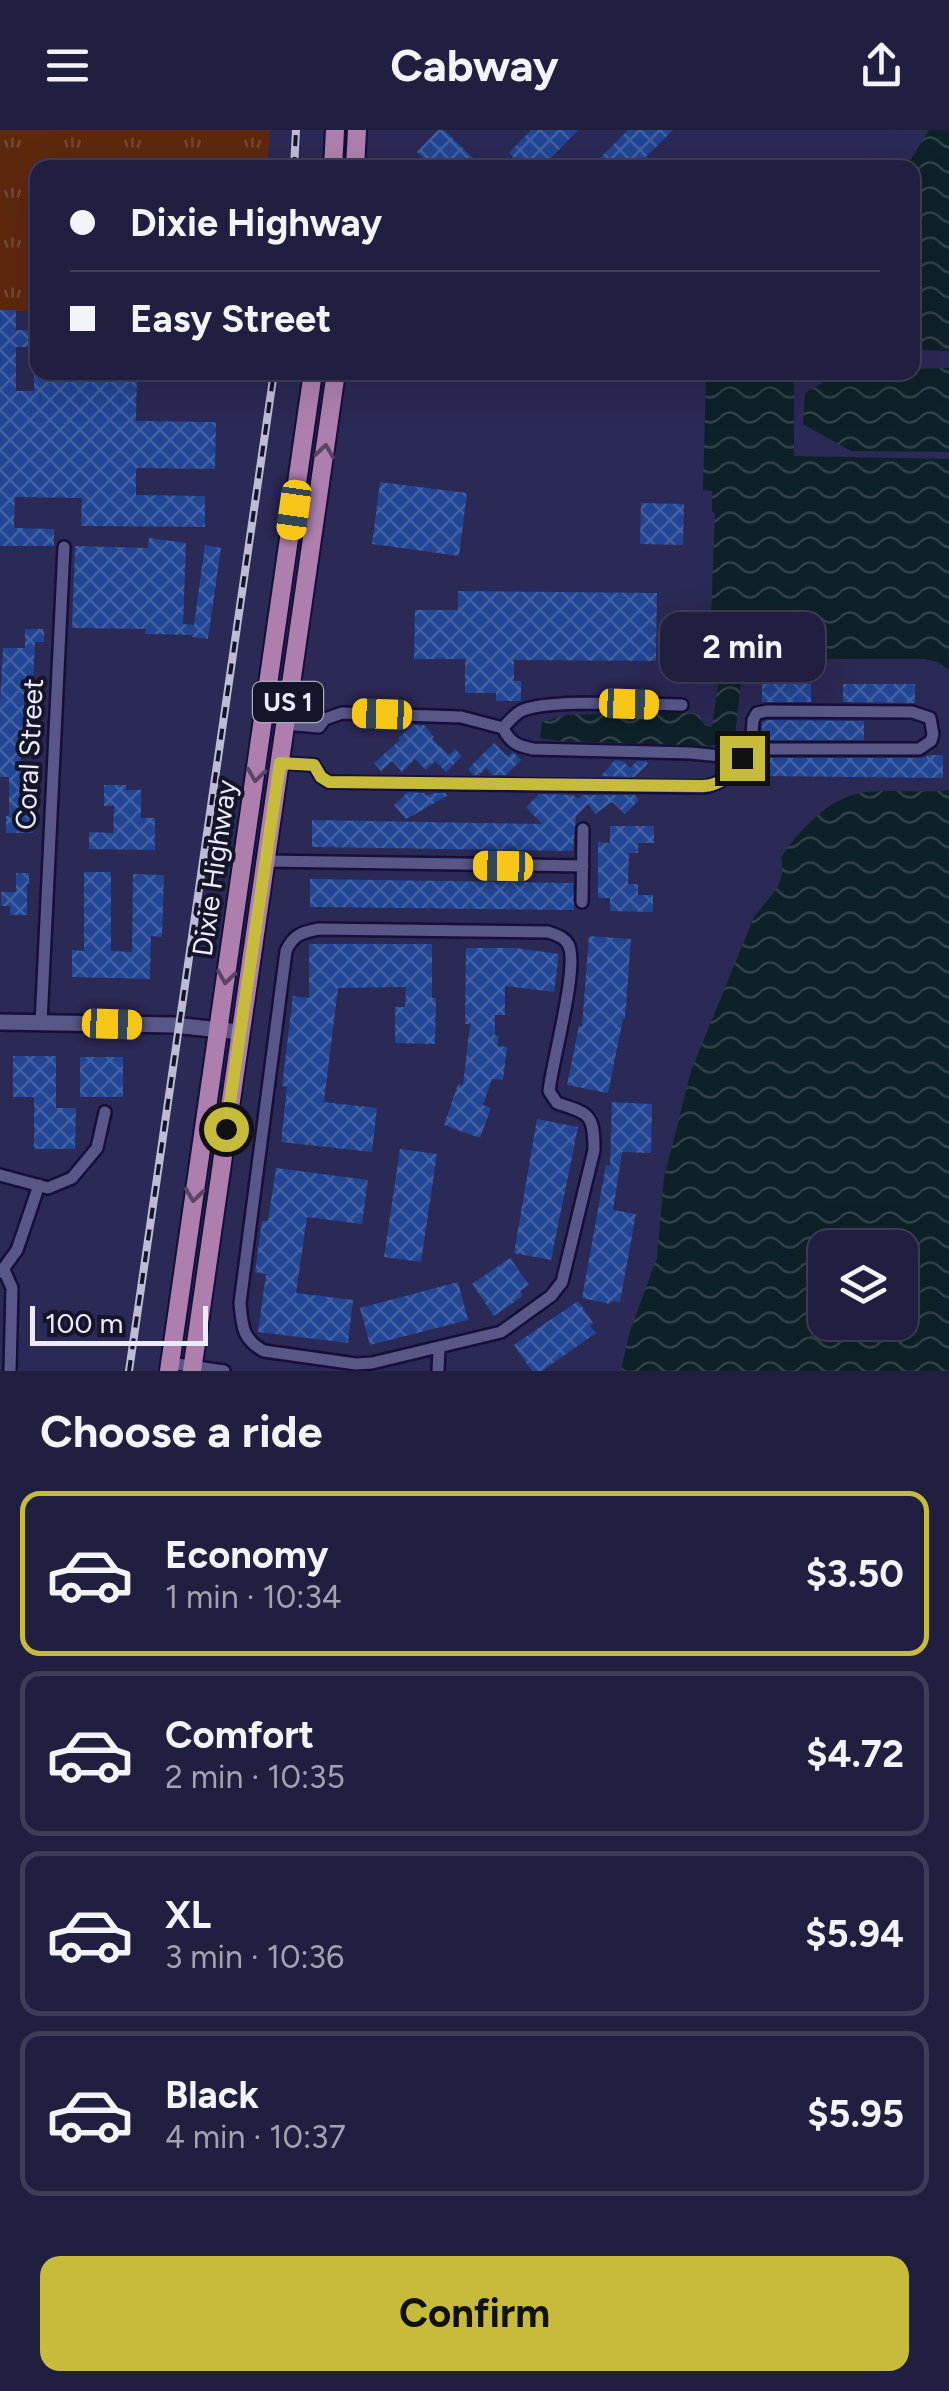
<!DOCTYPE html>
<meta charset="utf-8">
<style>
body{margin:0;font-family:Figtree,sans-serif;background:#282747;color:#f1f3f6;height:100vh;display:flex;flex-direction:column;font-size:38px;white-space:nowrap}
*{box-sizing:border-box;margin:0}
p{font-size:32px;color:#a2a2b1}
.icon{flex:none;width:55px;height:55px;fill:none;stroke:currentColor;stroke-width:2;stroke-linecap:round;stroke-linejoin:round}
.map{position:relative;height:1241px;overflow:hidden}
.details{display:flex;flex-direction:column;background:#201f40;flex:1}
.details>*{flex:none}
.banner{position:absolute;left:30px;top:30px;width:890px;height:220px;border-radius:20px;box-shadow:0 10px 40px #0002,0 0 0 2px #3d3d59;display:grid;align-content:center;height:220px;padding:0 40px;background:#201f40}
.controls{position:absolute;left:808px;top:1100px;display:grid;gap:20px}
.controls a{display:grid;place-items:center;width:110px;height:110px;border-radius:20px;background:#201f40;box-shadow:0 10px 40px #0002,0 0 0 2px #3d3d59;font-size:50px}
.scale{position:absolute;left:30px;bottom:25px;width:178px;box-sizing:border-box;padding-left:10px;border:5px solid #ebebfd;border-top:0;font-size:28px;line-height:35px;white-space:nowrap;color:#ebebfd;-webkit-text-stroke:8px #151529;paint-order:stroke}
.end{position:absolute;width:45px;height:45px;margin:-22px;border:12px solid #c7bb3b;background:#111;box-shadow:0 0 0 5px #111}
.from{border-radius:50%}
.bubble{position:absolute;height:70px;border-radius:20px;background:#201f40;box-shadow:0 10px 40px #0002,0 0 0 2px #3d3d59;font-size:32px;font-weight:700;line-height:70px;text-align:center}
.car{position:absolute;width:30px;height:60px;margin:-30px -15px;border-radius:12px;box-shadow:0 0 8px 2px #0007;background:linear-gradient(#f5c518 24%,#345 0 40%,#f5c518 0 76%,#345 0 86%,#f5c518 0)}
.banner b{display:flex;align-items:center;gap:35px;height:95px;font-size:38px}
.banner b+b{border-top:2px solid #3d3d59}
.banner i{width:25px;height:25px;background:#f1f3f6}
ul{padding:0;list-style:none}
li{display:flex;align-items:center;gap:30px;height:165px;margin:0 20px 15px;padding:0 20px;border:5px solid #3d3d59;border-radius:20px}
li div{flex:1}
li b{display:block;font-size:38px}
li em{font-style:normal;font-weight:700}
li.selected{border-color:#c7bb3b}
li>.icon{width:90px;height:90px;stroke-width:1.5}
h2{padding:0 40px;font-size:45px;line-height:120px}
.action{display:flex;gap:20px;margin-top:auto;padding:20px 40px}
.action a{flex:1;height:115px;border-radius:20px;background:#c7bb3b;color:#111;font-size:40px;font-weight:700;line-height:115px;text-align:center}
header{display:flex;justify-content:space-between;align-items:center;height:130px;padding:0 40px;background:#201f40;font-size:45px;font-weight:700}
.map>svg:first-child{display:block}
.grass{fill:url(#grass-tufts)}
.water{fill:url(#water-waves);fill-rule:evenodd}
.building{fill:url(#building-cross-hatch)}
.lines{fill:none;stroke-linecap:round;stroke-linejoin:round}
.street-casing{stroke:#150f39;stroke-width:16}
.secondary-casing{stroke:#150f39;stroke-width:20}
.primary-casing{stroke:#150f39;stroke-width:22}
.street{stroke:#585788;stroke-width:11}
.secondary{stroke:#585788;stroke-width:15}
.primary{stroke:#ae7fae;stroke-width:18}
.rail-casing{stroke:#bdbcd5;stroke-width:8}
.rail{stroke:#151529;stroke-width:4;stroke-dasharray:11;stroke-linecap:butt}
.oneway{stroke:#5a4565}
.route{stroke:#c7bb3b;stroke-width:12}
.labels{text-anchor:middle;dominant-baseline:central;stroke-width:8;stroke-linejoin:round;paint-order:stroke}
.shield{fill:#151529;stroke:#ababbd;stroke-width:2.5}
.shield-label{font-size:25px;font-weight:bold;fill:#ebebfd}
.street-label{font-size:28px;fill:#ebebfd;stroke:#151529}
</style>
<header><svg class="icon" aria-label="menu" viewBox="0 0 24 24"><path d="M4 6h16M4 12h16M4 18h16"/></svg>Cabway<svg class="icon" aria-label="share" viewBox="0 0 24 24"><path d="M12 15V3M7 8l5-5 5 5M5 13v7h14v-7"/></svg></header>
<div class="map">
<svg width="949" height="1241" viewBox="0 0 949 1241">
<defs>
<pattern id="grass-tufts" width="24" height="20" patternUnits="userSpaceOnUse" patternTransform="scale(2.5)"><rect width="24" height="20" fill="#5d280e"/><path d="M3 7l-1-3M5 7V3M7 7l1-3M15 17l-1-3M17 17v-4M19 17l1-3" fill="none" stroke="#744732"/></pattern>
<pattern id="water-waves" width="16" height="10" patternUnits="userSpaceOnUse" patternTransform="scale(2.5)"><rect width="16" height="10" fill="#0f2128"/><path d="M0 5q4-4 8 0t8 0" fill="none" stroke="#324148"/></pattern>
<pattern id="building-cross-hatch" width="8" height="8" patternUnits="userSpaceOnUse" patternTransform="scale(2.5)"><rect width="8" height="8" fill="#224594"/><path d="M0 0l8 8M0 8l8-8" fill="none" stroke="#4260a4"/></pattern>
</defs>
<rect width="100%" height="100%" fill="#2b2955"/>
<path class="grass" d="M 0,0 L 270,0 L 267,37 L 38,38 L 37,181 L 0,181 Z"/>
<path class="water" d="M 929,0 L 949,0 L 949,221 L 913,220 L 912,38 L 906,37 Z
M 949,238 L 949,322 L 851,321 L 803,294 L 805,263 L 839,243 L 912,242 L 913,239 Z
M 706,243 L 794,243 L 794,326 L 949,329 L 949,540 L 938,532 L 924,529 L 817,529 L 750,539 L 743,544 L 741,552 L 735,606 L 728,614 L 715,616 L 559,611 L 540,608 L 542,592 L 567,585 L 684,582 L 699,585 L 705,596 L 712,597 L 718,554 L 709,544 L 715,383 L 712,382 L 712,361 L 703,360 Z
M 949,660 L 949,1241 L 621,1241 L 629,1204 L 657,1128 L 664,1048 L 691,941 L 754,787 C 769,766 787,756 781,728 C 798,701 828,669 860,663 C 889,658 920,664 949,660 ZM 825,1118 L 900,1118 L 900,1192 L 825,1192 Z"/>
<path class="building" d="M 438,0 L 444,0 L 483,38 L 433,38 L 417,22 Z
M 531,0 L 578,0 L 541,38 L 524,38 L 509,23 Z
M 628,0 L 673,0 L 635,38 L 590,38 Z
M 0,180 L 16,180 L 16,200 L 38,201 L 38,217 L 16,217 L 16,261 L 34,261 L 34,242 L 137,242 L 136,291 L 216,292 L 215,339 L 137,338 L 136,341 L 136,365 L 205,366 L 205,397 L 81,396 L 82,368 L 15,367 L 14,398 L 54,399 L 54,416 L 0,416 Z
M 380,352 L 467,363 L 459,426 L 372,414 Z
M 641,373 L 684,374 L 683,415 L 640,414 Z
M 149,408 L 186,413 L 183,494 L 194,495 L 205,415 L 221,418 L 208,509 L 192,507 L 193,505 L 145,504 L 146,499 L 72,498 L 75,416 L 148,418 Z
M 458,461 L 657,463 L 656,531 L 514,530 L 514,551 L 521,551 L 521,571 L 496,571 L 496,563 L 465,563 L 465,529 L 414,529 L 415,480 L 458,480 Z
M 25,499 L 44,499 L 44,512 L 35,512 L 33,555 L 24,555 L 24,582 L 31,582 L 31,610 L 21,610 L 21,636 L 29,636 L 29,663 L 35,663 L 33,703 L 6,703 L 6,686 L 9,686 L 9,647 L 0,647 L 0,572 L 3,518 L 25,518 Z
M 762,554 L 811,554 L 811,572 L 762,572 Z
M 843,554 L 915,554 L 915,573 L 843,572 Z
M 768,590 L 864,591 L 864,610 L 762,610 L 762,592 Z
M 413,595 L 424,595 L 434,607 L 432,609 L 449,625 L 455,619 L 462,626 L 446,642 L 435,631 L 426,640 L 415,629 L 402,642 L 392,631 L 381,641 L 374,633 L 400,610 L 398,608 Z
M 494,613 L 508,627 L 513,622 L 521,630 L 506,645 L 493,645 L 486,638 L 479,645 L 474,645 L 468,639 Z
M 927,625 L 943,625 L 943,648 L 761,646 L 761,628 L 919,628 L 927,627 Z
M 615,630 L 623,631 L 630,638 L 637,631 L 646,631 L 648,634 L 634,647 L 601,646 Z
M 104,655 L 126,655 L 126,660 L 141,660 L 141,688 L 155,688 L 155,720 L 89,719 L 89,702 L 113,703 L 114,676 L 104,676 Z
M 408,662 L 424,663 L 427,666 L 433,663 L 446,663 L 447,666 L 406,689 L 394,675 Z
M 539,664 L 573,665 L 578,669 L 583,665 L 635,665 L 639,670 L 625,684 L 612,672 L 595,684 L 588,674 L 576,686 L 573,721 L 312,717 L 312,690 L 542,694 L 526,677 Z
M 610,696 L 654,696 L 654,713 L 638,713 L 638,723 L 629,723 L 628,754 L 638,754 L 638,765 L 653,765 L 653,782 L 610,781 L 610,768 L 598,768 L 598,712 L 610,713 Z
M 84,742 L 111,742 L 111,821 L 132,822 L 133,744 L 164,745 L 162,807 L 151,806 L 150,849 L 72,847 L 72,820 L 84,821 Z
M 16,743 L 29,743 L 29,754 L 27,754 L 27,785 L 10,785 L 10,776 L 1,776 L 1,762 L 16,762 Z
M 310,749 L 573,753 L 574,780 L 310,777 Z
M 589,806 L 631,809 L 625,889 L 623,889 L 608,963 L 567,955 L 579,896 L 582,896 Z
M 309,814 L 432,814 L 432,868 L 436,868 L 435,914 L 395,913 L 395,877 L 405,877 L 406,857 L 338,858 L 324,972 L 377,978 L 372,1022 L 281,1012 L 287,957 L 282,956 L 293,866 L 309,868 Z
M 466,818 L 515,818 L 559,824 L 554,862 L 505,856 L 505,885 L 495,885 L 495,905 L 499,906 L 497,916 L 507,917 L 503,950 L 492,949 L 483,975 L 491,978 L 480,1008 L 444,995 L 458,954 L 463,955 L 470,894 L 465,894 Z
M 13,926 L 56,926 L 56,978 L 76,978 L 75,1019 L 34,1019 L 34,967 L 13,967 Z
M 80,927 L 123,927 L 123,967 L 80,967 Z
M 612,972 L 652,974 L 651,1023 L 622,1022 L 613,1080 L 636,1084 L 620,1172 L 610,1171 L 610,1174 L 582,1168 L 606,1035 L 610,1036 Z
M 537,989 L 578,997 L 551,1130 L 514,1123 Z
M 400,1019 L 437,1024 L 421,1132 L 384,1127 Z
M 276,1038 L 368,1050 L 362,1094 L 307,1087 L 296,1163 L 353,1170 L 348,1213 L 258,1202 L 266,1144 L 255,1142 L 262,1091 L 268,1091 Z
M 510,1128 L 529,1155 L 520,1161 L 523,1166 L 494,1186 L 472,1154 Z
M 458,1152 L 468,1190 L 370,1215 L 360,1178 Z
M 578,1171 L 593,1193 L 590,1196 L 596,1203 L 542,1241 L 532,1241 L 514,1215 Z"/>
<g class="lines">
<g class="street-casing">
<path id="street" d="M 767,581 L 912,582 L 930,588 L 933,604 L 931,611 L 919,619 L 751,619 L 753,590 L 757,583 Z
M 285,594 L 319,597 L 325,589 L 342,583 L 461,587 L 503,598 C 508,592 514,585 521,581 C 548,568 648,575 682,575
M 503,598 C 510,613 518,616 533,619 L 690,623 L 742,628
M 280,633 L 314,635 L 321,647 L 329,652 L 703,657 C 727,654 736,636 751,619
M 266,731 L 583,736
M 582,772 L 583,699
M 319,799 L 548,802 C 555,804 564,807 568,814 C 580,833 552,932 549,961 L 557,973 C 589,984 594,983 594,1020 L 562,1152 L 551,1166 L 501,1202 L 372,1233 L 356,1234 L 264,1221 C 242,1209 242,1196 240,1173 L 286,821 C 293,805 302,802 319,799 Z
M 41,893 L 64,417
M 0,1045 L 48,1058 L 72,1048 L 97,1018 L 105,982
M 4,1140 L 12,1158 L 10,1241
M 1,1142 L 17,1120 L 39,1055
M 170,1233 L 224,1241
M 438,1241 L 439,1218"/>
</g>
<g class="secondary-casing">
<path id="secondary" d="M 0,892 L 173,895 L 240,902"/>
</g>
<g class="primary-casing">
<path id="primary" d="M 333,38 L 335,0
M 355,38 L 357,0
M 169,1241 L 313,242
M 192,1241 L 336,242"/>
</g>
<use href="#street" class="street"/>
<use href="#secondary" class="secondary"/>
<use href="#primary" class="primary"/>
<g class="rail-casing">
<path id="rail" d="M 294,38 L 296,0
M 129,1241 L 274,242"/>
</g>
<use href="#rail" class="rail"/>
</g>
<defs><path id="oneway-chevron" d="M-2-3.5L2.5 0L-2 3.5" fill="none" stroke-width="1.6" stroke-linecap="round" stroke-linejoin="round" transform="scale(2.5)"/></defs>
<g class="oneway">
<use href="#oneway-chevron" transform="translate(325 321) rotate(-82)"/>
<use href="#oneway-chevron" transform="translate(256 645) rotate(98)"/>
<use href="#oneway-chevron" transform="translate(226 847) rotate(99)"/>
<use href="#oneway-chevron" transform="translate(194 1065) rotate(98)"/>
</g>
<g class="lines">
<path class="route" d="M 226,999 L 280,633 L 314,635 L 321,647 L 329,652 L 703,656 C 723,655 731,643 742,628"/>
</g>
<g class="labels">
<rect class="shield" x="253" y="552" width="70" height="40" rx="8"/>
<g class="shield-label">
<text x="288" y="572">US 1</text>
</g>
<g class="street-label">
<text transform="translate(29 624) rotate(-87)">Coral Street</text>
<text transform="translate(214 738) rotate(-82)">Dixie Highway</text>
</g>
</g>
</svg>
<div class="controls">
<a><svg class="icon" aria-label="layers" viewBox="0 0 24 24"><path d="M12 4l9 5-9 5-9-5zM3 14l9 5 9-5"/></svg></a>
</div>
<div class="scale">100 m</div>
<i class="end from" style="left:226px;top:999px"></i>
<i class="end" style="left:742px;top:628px"></i>
<div class="bubble" style="left:660px;top:482px;width:165px">2 min</div>
<i class="car" style="left:294px;top:380px;rotate:188deg"></i>
<i class="car" style="left:629px;top:574px;rotate:92deg"></i>
<i class="car" style="left:382px;top:584px;rotate:272deg"></i>
<i class="car" style="left:503px;top:736px;rotate:271deg"></i>
<i class="car" style="left:112px;top:894px;rotate:92deg"></i>
<div class="banner">
<b><i class="from"></i>Dixie Highway</b>
<b><i></i>Easy Street</b>
</div>
</div>
<section class="details">
<h2>Choose a ride</h2>
<ul>
<li class="selected"><svg class="icon" aria-label="car" viewBox="0 0 24 24"><path d="M5 17H2v-5l4-1 3-4h7l3 4 3 1v5h-3M9 17h6M6 11h13"/><circle cx="7" cy="17" r="2"/><circle cx="17" cy="17" r="2"/></svg><div><b>Economy</b><p>1 min · 10:34</p></div><em>$3.50</em></li>
<li><svg class="icon" aria-label="car" viewBox="0 0 24 24"><path d="M5 17H2v-5l4-1 3-4h7l3 4 3 1v5h-3M9 17h6M6 11h13"/><circle cx="7" cy="17" r="2"/><circle cx="17" cy="17" r="2"/></svg><div><b>Comfort</b><p>2 min · 10:35</p></div><em>$4.72</em></li>
<li><svg class="icon" aria-label="car" viewBox="0 0 24 24"><path d="M5 17H2v-5l4-1 3-4h7l3 4 3 1v5h-3M9 17h6M6 11h13"/><circle cx="7" cy="17" r="2"/><circle cx="17" cy="17" r="2"/></svg><div><b>XL</b><p>3 min · 10:36</p></div><em>$5.94</em></li>
<li><svg class="icon" aria-label="car" viewBox="0 0 24 24"><path d="M5 17H2v-5l4-1 3-4h7l3 4 3 1v5h-3M9 17h6M6 11h13"/><circle cx="7" cy="17" r="2"/><circle cx="17" cy="17" r="2"/></svg><div><b>Black</b><p>4 min · 10:37</p></div><em>$5.95</em></li>
</ul>
<div class="action"><a>Confirm</a></div>
</section>
